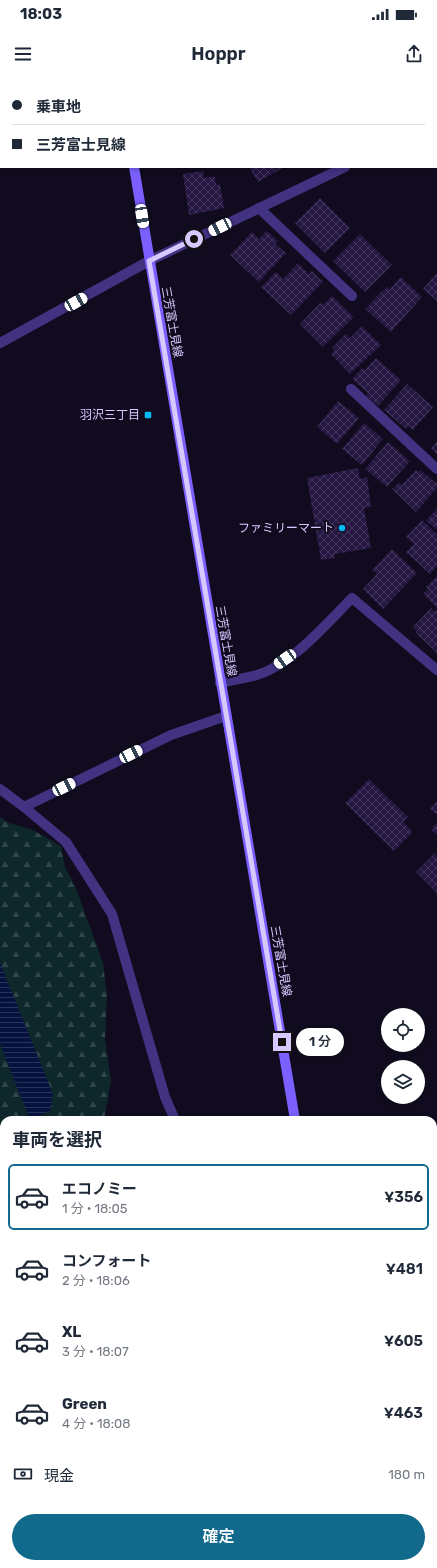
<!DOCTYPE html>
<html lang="ja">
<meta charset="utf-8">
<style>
body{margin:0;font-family:Rubik,"Noto Sans JP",sans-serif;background:#f6f6f7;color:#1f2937;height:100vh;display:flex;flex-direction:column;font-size:15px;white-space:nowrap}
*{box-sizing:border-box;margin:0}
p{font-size:13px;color:#747a83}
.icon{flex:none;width:22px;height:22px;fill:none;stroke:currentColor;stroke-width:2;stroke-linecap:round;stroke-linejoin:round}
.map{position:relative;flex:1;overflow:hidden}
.details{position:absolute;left:0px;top:1036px;width:437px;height:452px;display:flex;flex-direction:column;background:#fff;border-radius:12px 12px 0 0;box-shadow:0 2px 6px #0003}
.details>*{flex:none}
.guide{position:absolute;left:0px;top:0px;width:437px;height:88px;box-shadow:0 2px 6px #0003;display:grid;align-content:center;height:88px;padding:0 12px;background:#fff}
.buttons{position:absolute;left:381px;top:928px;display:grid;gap:8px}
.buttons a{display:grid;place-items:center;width:44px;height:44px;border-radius:50%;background:#fff;box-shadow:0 2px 6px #0003;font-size:20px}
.end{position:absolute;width:18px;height:18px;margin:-9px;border:5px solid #d7c9ff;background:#111;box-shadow:0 0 0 2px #111}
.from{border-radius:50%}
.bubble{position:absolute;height:28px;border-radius:14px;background:#fff;box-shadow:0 2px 6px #0003;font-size:13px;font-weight:600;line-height:28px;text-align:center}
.car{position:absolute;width:12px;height:24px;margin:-12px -6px;border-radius:5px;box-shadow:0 0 3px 1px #0007;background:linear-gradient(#fff 24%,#345 0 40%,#fff 0 76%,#345 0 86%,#fff 0)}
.guide b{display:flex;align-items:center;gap:14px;height:38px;font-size:15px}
.guide b+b{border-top:1px solid #e0e1e3}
.guide i{width:10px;height:10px;background:#1f2937}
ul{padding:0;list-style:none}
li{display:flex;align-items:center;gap:12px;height:66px;margin:0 8px 6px;padding:0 4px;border:2px solid transparent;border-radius:6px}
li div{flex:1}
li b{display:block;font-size:15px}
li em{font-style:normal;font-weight:600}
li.on{border-color:#116a8c}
li>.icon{width:36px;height:36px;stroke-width:1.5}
h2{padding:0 12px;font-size:18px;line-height:48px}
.pay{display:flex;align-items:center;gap:10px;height:44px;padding:0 12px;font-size:15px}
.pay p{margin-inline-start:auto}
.button{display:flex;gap:8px;margin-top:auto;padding:8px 12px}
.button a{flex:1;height:46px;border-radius:24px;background:#116a8c;color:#fff;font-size:16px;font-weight:600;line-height:46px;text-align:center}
.status{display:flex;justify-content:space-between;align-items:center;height:28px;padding:0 20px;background:#fff;direction:ltr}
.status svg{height:11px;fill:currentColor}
header{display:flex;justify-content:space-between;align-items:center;height:52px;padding:0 12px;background:#fff;font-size:18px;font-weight:600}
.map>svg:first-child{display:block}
.forest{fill:url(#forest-firs)}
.water{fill:url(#water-rules)}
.building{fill:url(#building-cross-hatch)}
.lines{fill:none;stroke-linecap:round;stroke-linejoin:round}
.service{stroke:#413282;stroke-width:10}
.minor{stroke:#413282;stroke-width:10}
.secondary{stroke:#7b60ff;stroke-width:10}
.route{stroke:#d7c9ff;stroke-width:5}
.poi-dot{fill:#00b9f4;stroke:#110b1f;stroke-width:1.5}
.labels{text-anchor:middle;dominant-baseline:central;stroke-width:4;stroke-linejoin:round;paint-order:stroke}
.street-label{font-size:12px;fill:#d7c9ff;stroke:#110b1f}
.poi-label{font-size:12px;fill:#d7c9ff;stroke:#110b1f;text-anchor:end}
</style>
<div class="status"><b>18:03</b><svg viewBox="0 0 49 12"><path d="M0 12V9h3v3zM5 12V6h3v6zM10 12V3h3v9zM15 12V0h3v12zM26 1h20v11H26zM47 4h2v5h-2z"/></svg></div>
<header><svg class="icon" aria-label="menu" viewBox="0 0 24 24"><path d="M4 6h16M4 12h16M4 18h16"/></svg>Hoppr<svg class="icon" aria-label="share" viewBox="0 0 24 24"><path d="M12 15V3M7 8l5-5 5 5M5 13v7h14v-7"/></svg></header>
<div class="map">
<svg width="437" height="1488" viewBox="0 0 437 1488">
<defs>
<pattern id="forest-firs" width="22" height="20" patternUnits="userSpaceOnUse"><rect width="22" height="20" fill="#0e272a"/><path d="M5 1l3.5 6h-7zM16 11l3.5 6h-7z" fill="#30454a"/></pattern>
<pattern id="water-rules" width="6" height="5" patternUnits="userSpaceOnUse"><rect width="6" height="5" fill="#06123e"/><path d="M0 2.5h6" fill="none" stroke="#2a335b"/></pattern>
<pattern id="building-cross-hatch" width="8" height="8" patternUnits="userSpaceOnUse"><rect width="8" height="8" fill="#251642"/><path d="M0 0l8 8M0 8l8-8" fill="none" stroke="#44375e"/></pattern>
</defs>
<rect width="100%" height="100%" fill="#110b1f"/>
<path class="forest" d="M 0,737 L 9,743 L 33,750 L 61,766 L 65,787 L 76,808 L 103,883 L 107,915 L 105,959 L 111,1001 L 104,1040 L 4,1040 L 4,1484 L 221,1484 L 221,1488 L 0,1488 Z"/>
<path class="water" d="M 0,883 L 53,1014 L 50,1031 L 30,1040 L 0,964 Z"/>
<path class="building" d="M 249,87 L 284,87 L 258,102 Z
M 203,91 L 204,98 L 215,96 L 216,105 L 220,104 L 224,128 L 189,135 L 183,94 Z
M 320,118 L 350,148 L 325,173 L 295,143 Z
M 267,151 L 278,161 L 275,164 L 286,173 L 259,202 L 230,175 L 252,152 L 259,159 Z
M 360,154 L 392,185 L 365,212 L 333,181 Z
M 298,183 L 309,194 L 312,191 L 323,202 L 291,235 L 261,207 L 276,192 L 283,199 Z
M 437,193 L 437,221 L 423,209 Z
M 401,197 L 422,217 L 391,252 L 365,229 L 380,213 L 387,207 L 390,209 Z
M 332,216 L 354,237 L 323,267 L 300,244 L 320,223 L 323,225 Z
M 362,246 L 381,265 L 350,294 L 331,274 L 335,270 L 332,268 L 346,254 L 350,258 Z
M 376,278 L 401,300 L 378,326 L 366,316 L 368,313 L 352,299 L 362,288 L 365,290 Z
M 407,304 L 433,327 L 413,350 L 409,346 L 406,349 L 384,330 Z
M 338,321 L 359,338 L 337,364 L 317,347 Z
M 364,343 L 383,359 L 362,385 L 342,369 Z
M 388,362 L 410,381 L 387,407 L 365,389 Z
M 437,362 L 437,374 L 431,368 Z
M 358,388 L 360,399 L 367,397 L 371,427 L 364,428 L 371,468 L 335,474 L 335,478 L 321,480 L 307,398 Z
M 416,390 L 418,392 L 420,390 L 437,404 L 437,408 L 416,432 L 392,409 L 399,402 L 402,405 Z
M 437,428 L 437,450 L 426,441 Z
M 422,440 L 437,454 L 437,486 L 430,494 L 406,472 L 414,464 L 406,457 Z
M 392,469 L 417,493 L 383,529 L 363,509 L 377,494 L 372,490 Z
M 437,496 L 437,528 L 423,514 L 428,509 L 426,507 Z
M 431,528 L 435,532 L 437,530 L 437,573 L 416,553 L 417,552 L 413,547 Z
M 369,699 L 408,737 L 403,742 L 413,752 L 394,771 L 345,723 Z
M 437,721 L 437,735 L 430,729 Z
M 437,742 L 437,755 L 431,750 Z
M 435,773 L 437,776 L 437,813 L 416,792 Z"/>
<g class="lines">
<path class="service" d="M 328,1 L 329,0
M 259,128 L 352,216
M 351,309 L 437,389"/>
<path class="minor" d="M 214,1 L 214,0
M 436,43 L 437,43
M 0,263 L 149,181 L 345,87
M 220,603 C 232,600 245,598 257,595 C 293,584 326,544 352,518 L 437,590
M 0,709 L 24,727 L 66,762 L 112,834 L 165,1017 L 175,1040
M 24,727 L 171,655 L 226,636
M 433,1388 L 437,1408
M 295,1484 L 296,1488"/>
<path class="secondary" d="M 118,0 L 118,1
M 134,87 L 295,1040
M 372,1484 L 372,1488"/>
</g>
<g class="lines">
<path class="route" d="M 194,159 L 149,181 L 282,962"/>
</g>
<g class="poi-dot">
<rect x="144" y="331" width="8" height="8" rx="2"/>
<circle cx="342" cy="448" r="4"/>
</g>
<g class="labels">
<g class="street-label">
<text transform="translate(172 242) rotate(80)">三芳富士見線</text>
<text transform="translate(226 561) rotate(80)">三芳富士見線</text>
<text transform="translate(281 881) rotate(80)">三芳富士見線</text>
</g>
<g class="poi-label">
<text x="140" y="335">羽沢三丁目</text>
<text x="334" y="448">ファミリーマート</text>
</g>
</g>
</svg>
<div class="buttons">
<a><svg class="icon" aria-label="locate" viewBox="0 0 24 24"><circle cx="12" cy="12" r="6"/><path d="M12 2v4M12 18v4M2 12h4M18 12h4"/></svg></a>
<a><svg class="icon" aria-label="layers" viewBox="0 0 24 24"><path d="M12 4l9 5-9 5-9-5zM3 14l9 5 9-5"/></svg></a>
</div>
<i class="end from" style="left:194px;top:159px"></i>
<i class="end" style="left:282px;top:962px"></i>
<div class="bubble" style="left:296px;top:948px;width:48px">1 分</div>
<i class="car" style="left:142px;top:136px;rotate:171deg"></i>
<i class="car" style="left:220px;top:147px;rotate:244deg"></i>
<i class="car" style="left:76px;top:222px;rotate:61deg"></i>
<i class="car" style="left:285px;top:579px;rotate:236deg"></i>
<i class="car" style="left:131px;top:674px;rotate:64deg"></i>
<i class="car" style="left:64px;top:707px;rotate:64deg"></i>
<div class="guide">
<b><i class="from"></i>乗車地</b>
<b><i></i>三芳富士見線</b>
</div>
<section class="details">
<h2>車両を選択</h2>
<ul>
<li class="on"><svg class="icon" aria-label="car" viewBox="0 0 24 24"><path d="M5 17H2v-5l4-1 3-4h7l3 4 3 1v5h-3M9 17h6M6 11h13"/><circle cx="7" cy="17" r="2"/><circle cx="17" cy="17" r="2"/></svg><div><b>エコノミー</b><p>1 分 · 18:05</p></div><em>¥356</em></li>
<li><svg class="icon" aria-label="car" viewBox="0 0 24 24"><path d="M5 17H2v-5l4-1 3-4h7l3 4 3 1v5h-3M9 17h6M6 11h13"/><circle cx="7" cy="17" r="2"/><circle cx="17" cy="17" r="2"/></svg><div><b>コンフォート</b><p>2 分 · 18:06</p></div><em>¥481</em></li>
<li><svg class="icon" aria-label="car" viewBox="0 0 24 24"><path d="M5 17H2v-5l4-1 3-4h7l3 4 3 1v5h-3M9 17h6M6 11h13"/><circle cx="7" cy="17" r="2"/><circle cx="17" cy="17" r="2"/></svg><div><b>XL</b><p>3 分 · 18:07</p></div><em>¥605</em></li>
<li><svg class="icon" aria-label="car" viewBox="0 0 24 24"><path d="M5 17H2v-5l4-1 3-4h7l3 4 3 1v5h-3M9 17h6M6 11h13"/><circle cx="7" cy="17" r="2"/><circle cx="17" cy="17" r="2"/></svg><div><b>Green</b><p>4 分 · 18:08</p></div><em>¥463</em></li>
</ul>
<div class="pay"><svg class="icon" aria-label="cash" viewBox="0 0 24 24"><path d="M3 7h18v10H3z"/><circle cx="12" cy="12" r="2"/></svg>現金<p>180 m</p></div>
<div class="button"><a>確定</a></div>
</section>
</div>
